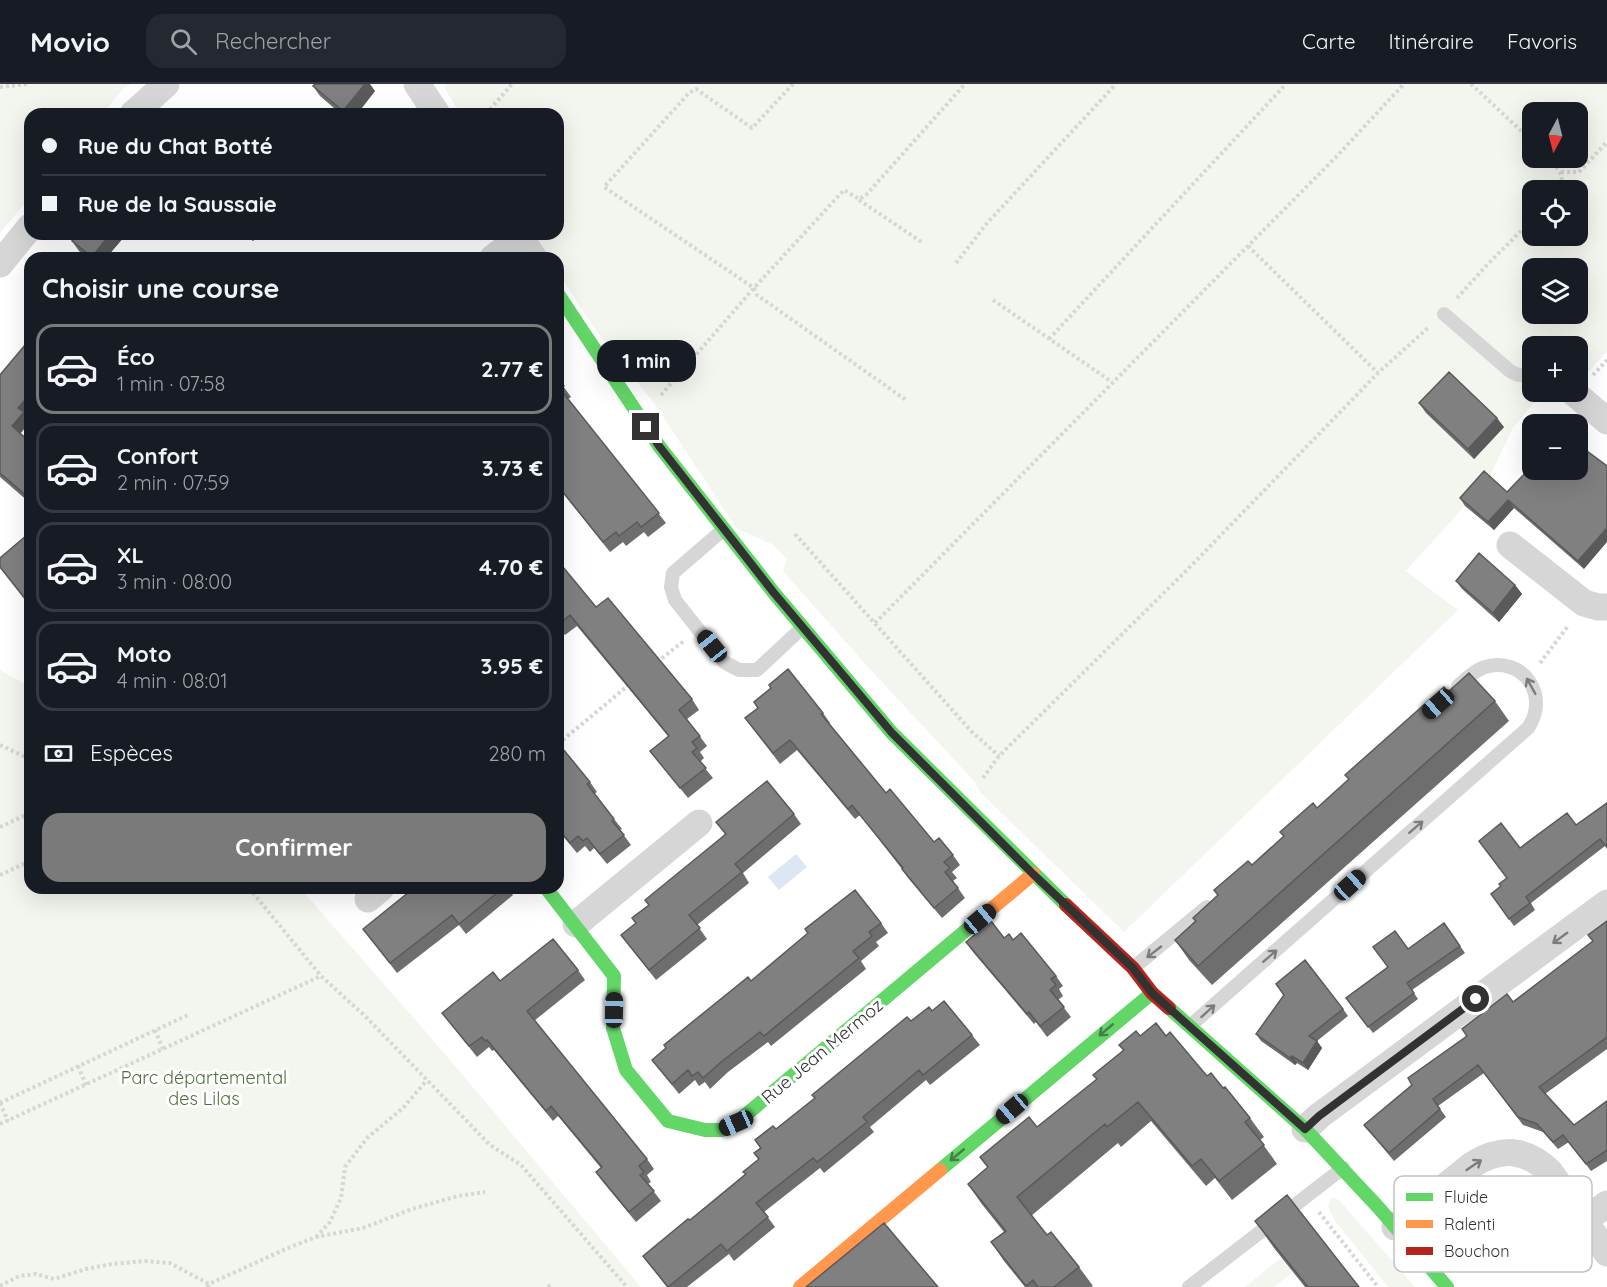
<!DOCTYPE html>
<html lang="fr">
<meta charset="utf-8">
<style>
body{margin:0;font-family:Quicksand,sans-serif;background:#242831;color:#f1f3f6;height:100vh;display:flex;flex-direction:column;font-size:22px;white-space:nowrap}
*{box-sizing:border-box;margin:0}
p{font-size:20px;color:#9ea1a6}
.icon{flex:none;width:33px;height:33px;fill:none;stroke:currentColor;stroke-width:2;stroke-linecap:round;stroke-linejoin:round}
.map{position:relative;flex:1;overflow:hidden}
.sheet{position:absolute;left:24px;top:168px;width:540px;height:642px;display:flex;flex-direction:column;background:#171b24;border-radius:18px;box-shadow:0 6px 24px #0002}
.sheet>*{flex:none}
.hud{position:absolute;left:24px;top:24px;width:540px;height:132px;border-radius:18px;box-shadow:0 6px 24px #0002;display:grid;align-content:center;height:132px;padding:0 18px;background:#171b24}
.needle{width:39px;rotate:187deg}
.fabs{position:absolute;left:1522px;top:18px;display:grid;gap:12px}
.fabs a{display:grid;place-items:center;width:66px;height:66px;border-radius:12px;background:#171b24;box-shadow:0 6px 24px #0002;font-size:30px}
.end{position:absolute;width:27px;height:27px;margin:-14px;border:8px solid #323232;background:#fff;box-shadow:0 0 0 3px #fff}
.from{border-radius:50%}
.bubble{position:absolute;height:42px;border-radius:18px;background:#171b24;box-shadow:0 6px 24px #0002;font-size:20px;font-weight:700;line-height:42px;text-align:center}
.car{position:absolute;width:18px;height:36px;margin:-18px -9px;border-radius:8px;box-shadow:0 0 4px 2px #0007;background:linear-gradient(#222 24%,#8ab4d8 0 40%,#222 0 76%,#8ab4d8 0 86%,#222 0)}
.hud b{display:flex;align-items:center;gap:21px;height:57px;font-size:22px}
.hud b+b{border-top:2px solid #363941}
.hud i{width:15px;height:15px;background:#f1f3f6}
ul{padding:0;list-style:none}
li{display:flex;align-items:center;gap:18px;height:90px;margin:0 12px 9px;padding:0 6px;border:3px solid #363941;border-radius:18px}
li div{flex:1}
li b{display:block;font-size:22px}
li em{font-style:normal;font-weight:700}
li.active{border-color:#7a7a7a}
li>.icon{width:54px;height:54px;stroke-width:1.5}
h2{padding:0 18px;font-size:27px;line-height:72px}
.pay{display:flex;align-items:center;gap:15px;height:66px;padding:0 18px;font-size:22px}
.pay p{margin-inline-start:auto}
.cta{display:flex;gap:12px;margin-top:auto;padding:12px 18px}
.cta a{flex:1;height:69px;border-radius:18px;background:#7a7a7a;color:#fff;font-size:24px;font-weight:700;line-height:69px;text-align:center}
header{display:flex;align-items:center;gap:36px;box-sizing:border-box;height:84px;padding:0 30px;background:#171b24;border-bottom:2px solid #363941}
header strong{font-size:28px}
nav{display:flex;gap:33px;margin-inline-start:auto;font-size:21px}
.search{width:420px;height:54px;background:#242831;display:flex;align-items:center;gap:15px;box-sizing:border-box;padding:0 21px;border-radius:18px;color:#9ea1a6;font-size:22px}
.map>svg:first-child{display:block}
.green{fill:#f2f6ee;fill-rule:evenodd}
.water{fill:#dde7f3}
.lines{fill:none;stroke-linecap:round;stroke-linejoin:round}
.path{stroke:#d6d6d6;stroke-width:4;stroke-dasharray:3 3;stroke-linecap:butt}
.lane{stroke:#d6d6d6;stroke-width:14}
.street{stroke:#d6d6d6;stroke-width:27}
.fast{stroke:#63d668;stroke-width:14}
.slow{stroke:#ff974d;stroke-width:14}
.jam{stroke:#b3261e;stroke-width:14}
.wall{fill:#6e6e6e}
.shaded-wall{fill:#5a5a5a}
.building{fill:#808080;stroke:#5a5a5a;stroke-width:1.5}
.oneway{stroke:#7c7c7c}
.oneway2{stroke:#487c4a}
.route{stroke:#323232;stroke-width:8}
.labels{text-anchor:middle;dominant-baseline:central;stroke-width:6;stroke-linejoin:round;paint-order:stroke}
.street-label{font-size:18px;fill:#323232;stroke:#fff}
.park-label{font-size:18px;fill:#4f6f3e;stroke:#fff}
.key{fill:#fff;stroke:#c2c2c2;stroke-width:1.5}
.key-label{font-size:16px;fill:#323232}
</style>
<header>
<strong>Movio</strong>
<div class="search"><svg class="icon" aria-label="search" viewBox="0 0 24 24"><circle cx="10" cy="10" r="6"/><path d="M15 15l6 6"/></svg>Rechercher</div>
<nav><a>Carte</a><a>Itinéraire</a><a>Favoris</a></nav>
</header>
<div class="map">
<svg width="1607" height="1203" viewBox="0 0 1607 1203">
<rect width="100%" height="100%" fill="#fff"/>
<path class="green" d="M 0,0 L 131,0 L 124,4 L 102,30 L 30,30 L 30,113 L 0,149 Z
M 446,0 L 1607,0 L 1607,267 L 1578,300 L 1578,262 L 1533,262 L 1533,308 L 1559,308 L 1551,315 L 1542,309 L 1512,345 L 1489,395 L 1406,487 L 1458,526 L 1124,848 L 979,707 L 975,698 L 867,582 L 783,487 L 787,475 L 772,460 L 737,445 L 654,319 L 590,239 L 558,188 L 558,174 L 550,174 L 535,150 L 558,150 L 558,30 L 460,30 L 444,3 ZM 1533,28 L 1578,28 L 1578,74 L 1533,74 ZM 1533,106 L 1578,106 L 1578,152 L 1533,152 ZM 1533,184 L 1578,184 L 1578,230 L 1533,230 Z
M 0,586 L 30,603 L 30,804 L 300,804 L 439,963 L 641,1203 L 0,1203 Z
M 1334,1114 L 1339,1116 L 1415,1203 L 1388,1203 L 1336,1138 L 1328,1123 L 1330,1115 Z
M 1282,1173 L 1293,1188 L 1274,1203 L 1245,1203 Z"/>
<path class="water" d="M 796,770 L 807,783 L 779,806 L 768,793 Z"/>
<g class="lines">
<path class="path" d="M 793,0 L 752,44 L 696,5 L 689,9 L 604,103 L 754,204 L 757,211 L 906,316
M 1471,0 L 1533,58
M 0,3 L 28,0
M 486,30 L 512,0
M 1548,74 C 1558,84 1567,93 1558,106
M 1561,88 L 1579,88 L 1607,58
M 859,116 L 923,159
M 1248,162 L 1378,289
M 956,179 L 988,138 L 1116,0
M 1457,214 L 1487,181 L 1533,135
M 993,216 L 1112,298
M 1049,255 L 1286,0
M 1593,291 L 1607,276
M 661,311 L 754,204 L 844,106 L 859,115 L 866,111 L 965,0
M 795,450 L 971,647 L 999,672
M 875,539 L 1336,73 L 1404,0
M 657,578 L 684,557
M 1540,579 L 1568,542
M 558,660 L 630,600
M 0,661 L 30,675
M 983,694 L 999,672 L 1189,484 L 1378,289 L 1429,243
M 0,743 L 30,729
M 0,791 L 30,777
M 249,804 L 321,892 L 366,933 L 490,1061 L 521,1081 L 627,1203
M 155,946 L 163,965
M 78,982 L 86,1001
M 0,1019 L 190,930
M 0,1019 L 8,1037
M 0,1040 L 321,892
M 1319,1128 L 1378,1203
M 316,1153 L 330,1138 L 341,1114 L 345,1083 L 367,1054 L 403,1024 L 427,996
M 0,1202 L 19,1192 L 36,1190 L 54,1195 L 86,1185 L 112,1180 L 145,1177 L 170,1179 L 209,1200
M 207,1203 L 209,1200 L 288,1164 L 316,1153 L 363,1144 L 412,1125 L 458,1112 L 485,1108
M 548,1203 L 552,1201"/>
<path class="lane" d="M 1444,230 L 1510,287 L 1518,291 L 1533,290
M 724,445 L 673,489 L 671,503 L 675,516 L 724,578 L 739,586 L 757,586 L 803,543
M 1133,884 L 1207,823
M 1190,942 L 1528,644 C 1550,612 1524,572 1485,583 C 1475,586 1466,595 1458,602
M 1189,1203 L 1343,1084"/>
<path class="street" d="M 417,0 L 437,30
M 133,30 L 166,0
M 518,150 L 534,174
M 493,174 L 520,153
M 0,180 L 30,143
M 1573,308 L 1607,337
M 1510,461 L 1584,519 L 1598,523 L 1607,523
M 368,815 L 381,804
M 576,840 L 699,739
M 1305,1045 L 1319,1032 L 1607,819
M 1585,1136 L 1607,1120
M 1395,1143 L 1472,1081 C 1501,1063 1525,1064 1550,1088 L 1607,1169"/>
<path class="fast" d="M 558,210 L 659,362 L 774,509 L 892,649 L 1066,821
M 546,804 L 614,892 L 613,944 L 626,986 L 668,1037 L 705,1046 L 722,1046 L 736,1039 L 971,842
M 1169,924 L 1305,1045 L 1378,1123 L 1447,1203
M 940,1086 L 1152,909"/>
<path class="slow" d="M 971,842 L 1033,790
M 800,1203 L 940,1086"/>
<path class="jam" d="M 1066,821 L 1133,884 L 1152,909 L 1169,924"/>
</g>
<path class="wall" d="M 313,2 L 375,7 L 357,30 L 341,30 L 320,12 Z
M 244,150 L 259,150 L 253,157 Z
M 124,153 L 106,174 L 87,174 L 79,167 L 72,157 Z
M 0,291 L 30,337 L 20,350 L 30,358 L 30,419 L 0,393 Z
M 558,295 L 571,313 L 568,315 L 666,439 L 648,453 L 644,448 L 626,462 L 623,458 L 610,468 L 563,409 L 558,412 Z
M 1419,319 L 1504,343 L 1474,375 L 1426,329 Z
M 1582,357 L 1587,365 L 1586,366 L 1584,485 L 1514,424 L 1494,446 L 1465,422 L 1460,414 L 1507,408 Z
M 558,477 L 596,523 L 692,615 L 699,626 L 687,635 L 707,662 L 700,668 L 704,674 L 700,678 L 713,694 L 688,714 L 650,667 L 668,652 L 577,542 L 565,551 L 558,542 Z
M 1456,497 L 1515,501 L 1522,510 L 1499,538 L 1462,505 Z
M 1448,608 L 1495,617 L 1509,637 L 1212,901 L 1189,876 L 1175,856 L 1195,837 L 1193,834 L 1218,811 L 1214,806 L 1252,781 L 1284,753 L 1280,748 L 1317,724 L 1349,696 L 1345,691 Z
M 754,618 L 823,629 L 830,639 L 829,640 L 886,709 L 934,758 L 953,771 L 960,781 L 952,788 L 957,794 L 953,797 L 965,814 L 942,834 L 909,795 L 902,785 L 860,731 L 855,735 L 797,666 L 780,680 L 745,634 L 758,624 Z
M 558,659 L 590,698 L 597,708 L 594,710 L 622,745 L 620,746 L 631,761 L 607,780 L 594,764 L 590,768 L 585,762 L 577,769 L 558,746 L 558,727 L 559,726 L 558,724 Z
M 1607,719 L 1607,765 L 1605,762 L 1531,819 L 1535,826 L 1514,842 L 1491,810 L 1501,802 L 1507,795 L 1520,764 L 1576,741 Z
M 794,730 L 801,740 L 743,789 L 749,799 L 697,841 L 707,855 L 656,896 L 621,851 L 635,840 L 649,821 L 725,750 L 716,738 Z
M 414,804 L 508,804 L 513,811 L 466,850 L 459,841 L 397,889 L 363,845 Z
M 1607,837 L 1607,965 L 1545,1010 L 1574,1041 L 1607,1017 L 1607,1077 L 1591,1087 L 1569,1058 L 1558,1065 L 1543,1048 L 1523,1041 L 1484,989 L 1438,1022 L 1446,1033 L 1394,1077 L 1364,1041 L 1412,1001 L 1467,952 L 1593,857 Z
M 881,839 L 888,849 L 876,858 L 879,862 L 861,877 L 866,885 L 771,962 L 768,958 L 728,988 L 710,1005 L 705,998 L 699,1002 L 695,996 L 679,1010 L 652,976 L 751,897 Z
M 1444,839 L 1465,869 L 1412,906 L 1418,915 L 1373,949 L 1346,914 L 1388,884 L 1408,865 Z
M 1004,854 L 1056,892 L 1063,902 L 1059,905 L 1063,912 L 1058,916 L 1071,933 L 1047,953 L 1036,938 L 1034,940 L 973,868 L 966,858 Z
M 578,886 L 585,896 L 534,937 L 647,1075 L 654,1085 L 647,1091 L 651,1098 L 648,1100 L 661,1117 L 636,1138 L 603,1098 L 596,1088 L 601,1084 L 558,1032 L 553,1037 L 494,966 L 492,967 L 489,963 L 477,973 L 442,929 L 500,897 Z
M 1276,900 L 1343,925 L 1348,932 L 1317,957 L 1322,964 L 1308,986 L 1297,979 L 1295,981 L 1261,957 L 1256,950 L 1284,911 Z
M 932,927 L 972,951 L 980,961 L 930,1001 L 926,996 L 870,1043 L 874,1048 L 824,1089 L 820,1084 L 764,1128 L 775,1143 L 734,1177 L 729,1170 L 687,1203 L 667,1203 L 643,1172 L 690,1136 L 745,1090 L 759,1075 L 754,1069 L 760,1064 L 755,1056 L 776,1045 L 911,937 Z
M 1140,952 L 1166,952 L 1207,992 L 1223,1004 L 1250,1034 L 1264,1053 L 1260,1056 L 1277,1080 L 1232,1116 L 1215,1094 L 1206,1102 L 1151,1037 L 1121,1063 L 1118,1059 L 1031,1132 L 1047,1151 L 1079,1183 L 1093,1202 L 1091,1203 L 1025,1203 L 1004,1177 L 991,1158 L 1004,1148 L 981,1119 L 968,1100 L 988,1084 L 980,1073 L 1037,1043 L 1096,996 L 1123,966 L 1119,961 Z
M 1255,1137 L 1359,1203 L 1305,1203 L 1274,1164 Z"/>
<path class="shaded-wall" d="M 365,0 L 370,0 L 375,7 L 357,30 L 345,30 L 343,27 Z
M 110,150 L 122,150 L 124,153 L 106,174 L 92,174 L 92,173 Z
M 248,150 L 259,150 L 253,157 Z
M 30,310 L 30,327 L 26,332 L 30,338 L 18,352 L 12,342 L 18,324 Z
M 1497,334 L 1504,343 L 1474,375 L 1468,365 Z
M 1582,357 L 1587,365 L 1584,368 L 1579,361 Z
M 1508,416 L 1514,424 L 1494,446 L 1488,438 Z
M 1607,444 L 1607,458 L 1584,485 L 1578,477 Z
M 1515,501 L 1522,510 L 1499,538 L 1493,529 Z
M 1317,957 L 1322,964 L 1308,986 L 1303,979 Z
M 1292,972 L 1297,979 L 1295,981 L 1290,974 Z"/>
<path class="building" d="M 315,0 L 365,0 L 343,27 L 313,2 Z
M 78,150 L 110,150 L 92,173 L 72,157 Z
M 30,255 L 30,310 L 18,324 L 24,328 L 12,342 L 30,358 L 30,413 L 29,414 L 0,389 L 0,291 Z
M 1449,288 L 1497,334 L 1468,365 L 1419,319 Z
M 558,295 L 564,302 L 560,305 L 659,429 L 641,443 L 637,438 L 619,452 L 616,448 L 603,458 L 558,402 Z
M 1578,353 L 1582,357 L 1579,361 L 1607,382 L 1607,444 L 1578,477 L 1508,416 L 1488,438 L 1460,414 L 1484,387 L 1507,408 L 1533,381 L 1533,386 L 1578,386 Z
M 27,451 L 30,455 L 30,521 L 0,483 L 0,474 Z
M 1479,469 L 1515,501 L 1493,529 L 1456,497 Z
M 558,477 L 596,523 L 608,514 L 692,615 L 679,626 L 700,652 L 692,658 L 697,664 L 692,668 L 706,684 L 680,704 L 650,667 L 669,652 L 570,531 L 558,541 Z
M 788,585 L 823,629 L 821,630 L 886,709 L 890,705 L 934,758 L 939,754 L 953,771 L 944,778 L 950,784 L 945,788 L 958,804 L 934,824 L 902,785 L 903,784 L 852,721 L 848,725 L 790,656 L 773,669 L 745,634 L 758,624 L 754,618 L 771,604 L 769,601 Z
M 1469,589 L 1495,617 L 1198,882 L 1175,856 L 1196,837 L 1193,834 L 1218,811 L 1214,806 L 1248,777 L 1252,781 L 1284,752 L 1280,748 L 1313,719 L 1317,724 L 1349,695 L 1345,691 L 1444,603 L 1448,608 Z
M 558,659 L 590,698 L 587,700 L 614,735 L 612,737 L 624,751 L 600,770 L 587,754 L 583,757 L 578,752 L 570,759 L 558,744 L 558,727 L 560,725 L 558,723 Z
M 767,697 L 794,730 L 735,780 L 742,788 L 689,831 L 700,844 L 649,886 L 621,851 L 636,839 L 632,834 L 649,821 L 645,816 L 726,750 L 716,738 Z
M 1607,719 L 1607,762 L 1606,762 L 1600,755 L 1526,813 L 1530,819 L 1509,835 L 1491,810 L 1501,802 L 1499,800 L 1507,794 L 1479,757 L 1501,739 L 1520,764 L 1567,729 L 1576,741 Z
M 414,804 L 503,804 L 459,840 L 452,831 L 390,879 L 363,845 Z
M 855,806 L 881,839 L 869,848 L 872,852 L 853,867 L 859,874 L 764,952 L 760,948 L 721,978 L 703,994 L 698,988 L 692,992 L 688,986 L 672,1000 L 652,976 L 666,964 L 664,961 L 748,893 L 751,897 L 808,849 L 805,845 Z
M 991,837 L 1004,854 L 1009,850 L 1013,856 L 1021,849 L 1056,892 L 1051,895 L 1056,901 L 1050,906 L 1064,923 L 1040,942 L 1029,928 L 1027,930 L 966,858 Z
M 1607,837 L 1607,953 L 1539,1003 L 1574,1041 L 1607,1017 L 1607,1066 L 1586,1080 L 1563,1051 L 1553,1058 L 1537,1040 L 1518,1033 L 1478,981 L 1433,1015 L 1440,1025 L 1389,1069 L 1364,1041 L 1412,1001 L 1408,994 L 1467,952 L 1462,945 L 1507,910 L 1513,918 L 1593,857 L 1588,851 Z
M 1444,839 L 1460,862 L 1407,899 L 1414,909 L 1368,943 L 1346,914 L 1388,883 L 1373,863 L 1395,847 L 1408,865 Z
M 553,855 L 578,886 L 527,927 L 647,1075 L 639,1082 L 644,1088 L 640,1091 L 654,1107 L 629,1128 L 596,1088 L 602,1083 L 551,1022 L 546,1027 L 487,956 L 485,957 L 482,953 L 469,962 L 442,929 L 493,888 L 500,897 Z
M 1305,876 L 1343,925 L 1309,952 L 1317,957 L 1303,979 L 1292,972 L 1290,974 L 1256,950 L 1284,911 L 1276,900 Z
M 944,917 L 972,951 L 923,991 L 919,986 L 863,1033 L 867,1038 L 817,1078 L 813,1074 L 756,1119 L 768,1133 L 727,1167 L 721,1160 L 668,1203 L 643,1172 L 688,1135 L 690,1136 L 746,1090 L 743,1088 L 759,1075 L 754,1069 L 761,1064 L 755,1056 L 773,1042 L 776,1045 L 815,1014 L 812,1011 L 907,933 L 911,937 L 929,923 L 932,927 Z
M 1156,939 L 1166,952 L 1170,948 L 1207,992 L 1211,989 L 1223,1004 L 1225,1003 L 1250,1034 L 1245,1038 L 1264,1061 L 1219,1097 L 1201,1075 L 1192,1082 L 1138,1018 L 1107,1043 L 1105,1040 L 1017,1113 L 1047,1151 L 1051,1148 L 1079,1183 L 1054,1203 L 1038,1203 L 1033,1196 L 1026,1202 L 991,1158 L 1006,1147 L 968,1100 L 988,1083 L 980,1073 L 1029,1033 L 1037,1043 L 1097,995 L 1093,991 L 1124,966 L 1119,961 L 1136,947 L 1140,952 Z
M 1287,1111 L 1359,1203 L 1308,1203 L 1255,1137 Z
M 884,1139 L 938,1203 L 806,1203 Z"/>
<defs><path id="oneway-shaft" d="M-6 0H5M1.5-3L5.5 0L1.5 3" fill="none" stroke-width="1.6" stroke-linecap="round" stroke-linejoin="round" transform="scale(1.5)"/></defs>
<g class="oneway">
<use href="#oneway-shaft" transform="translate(1531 602) rotate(-119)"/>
<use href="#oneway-shaft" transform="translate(1416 743) rotate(-41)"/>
<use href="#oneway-shaft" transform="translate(1560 854) rotate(144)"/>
<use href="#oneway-shaft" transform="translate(1154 868) rotate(142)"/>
<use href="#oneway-shaft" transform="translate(1270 872) rotate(-41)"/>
<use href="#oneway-shaft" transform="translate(1208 927) rotate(-42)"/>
<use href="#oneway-shaft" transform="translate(1474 1081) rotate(-34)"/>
</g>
<g class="oneway2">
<use href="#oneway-shaft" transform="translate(1106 946) rotate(140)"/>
<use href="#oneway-shaft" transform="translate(957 1071) rotate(140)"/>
</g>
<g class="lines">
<path class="route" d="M 646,343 L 659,362 L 774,509 L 892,649 L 1033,790 L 1133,884 L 1152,909 L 1305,1045 L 1319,1032 L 1476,915"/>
</g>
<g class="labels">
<g class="street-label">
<text transform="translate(822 967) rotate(-40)">Rue Jean Mermoz</text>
</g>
<g class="park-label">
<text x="204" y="993">Parc départemental<tspan x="204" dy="21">des Lilas</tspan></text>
</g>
</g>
<rect x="1394" y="1092" width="198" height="96" rx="9" class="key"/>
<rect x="1406" y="1109" width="27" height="8" fill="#63d668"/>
<rect x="1406" y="1136" width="27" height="8" fill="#ff974d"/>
<rect x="1406" y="1163" width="27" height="8" fill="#b3261e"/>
<g class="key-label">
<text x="1444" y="1119">Fluide</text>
<text x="1444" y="1146">Ralenti</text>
<text x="1444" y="1173">Bouchon</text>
</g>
</svg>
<div class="fabs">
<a><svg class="needle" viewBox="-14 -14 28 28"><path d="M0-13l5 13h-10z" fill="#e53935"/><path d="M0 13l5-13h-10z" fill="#9ea1a6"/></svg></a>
<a><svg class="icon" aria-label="locate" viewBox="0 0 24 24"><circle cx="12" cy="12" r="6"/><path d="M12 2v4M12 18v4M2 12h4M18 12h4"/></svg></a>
<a><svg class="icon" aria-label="layers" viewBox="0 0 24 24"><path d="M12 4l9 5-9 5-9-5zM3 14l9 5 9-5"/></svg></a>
<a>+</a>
<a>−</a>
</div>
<i class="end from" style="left:1476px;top:915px"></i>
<i class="end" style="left:646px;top:343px"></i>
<div class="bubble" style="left:597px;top:256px;width:99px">1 min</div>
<i class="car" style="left:712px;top:562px;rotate:321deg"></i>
<i class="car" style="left:1438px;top:620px;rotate:229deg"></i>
<i class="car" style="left:1350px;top:801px;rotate:48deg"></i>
<i class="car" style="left:980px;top:835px;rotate:50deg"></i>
<i class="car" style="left:614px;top:926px;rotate:1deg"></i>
<i class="car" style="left:1012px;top:1025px;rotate:230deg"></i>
<i class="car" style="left:736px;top:1039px;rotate:246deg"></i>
<div class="hud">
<b><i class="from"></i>Rue du Chat Botté</b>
<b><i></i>Rue de la Saussaie</b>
</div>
<section class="sheet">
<h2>Choisir une course</h2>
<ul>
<li class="active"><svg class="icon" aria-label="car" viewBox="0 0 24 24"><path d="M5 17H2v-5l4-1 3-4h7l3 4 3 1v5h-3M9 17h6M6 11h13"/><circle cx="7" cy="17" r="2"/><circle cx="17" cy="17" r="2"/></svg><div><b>Éco</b><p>1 min · 07:58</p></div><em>2.77 €</em></li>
<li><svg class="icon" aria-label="car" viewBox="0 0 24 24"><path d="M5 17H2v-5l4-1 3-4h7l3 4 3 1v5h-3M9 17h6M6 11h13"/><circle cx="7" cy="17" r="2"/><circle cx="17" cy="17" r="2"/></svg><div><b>Confort</b><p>2 min · 07:59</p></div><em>3.73 €</em></li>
<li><svg class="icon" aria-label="car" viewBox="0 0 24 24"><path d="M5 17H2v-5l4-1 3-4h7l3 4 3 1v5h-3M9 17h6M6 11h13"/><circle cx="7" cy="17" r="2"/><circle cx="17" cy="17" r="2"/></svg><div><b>XL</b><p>3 min · 08:00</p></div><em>4.70 €</em></li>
<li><svg class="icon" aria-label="car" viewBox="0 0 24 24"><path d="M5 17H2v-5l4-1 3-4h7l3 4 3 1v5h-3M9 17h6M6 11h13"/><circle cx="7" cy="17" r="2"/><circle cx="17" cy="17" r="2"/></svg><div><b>Moto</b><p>4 min · 08:01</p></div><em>3.95 €</em></li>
</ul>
<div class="pay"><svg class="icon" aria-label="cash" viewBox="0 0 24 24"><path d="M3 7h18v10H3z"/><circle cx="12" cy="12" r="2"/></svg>Espèces<p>280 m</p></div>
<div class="cta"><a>Confirmer</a></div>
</section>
</div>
